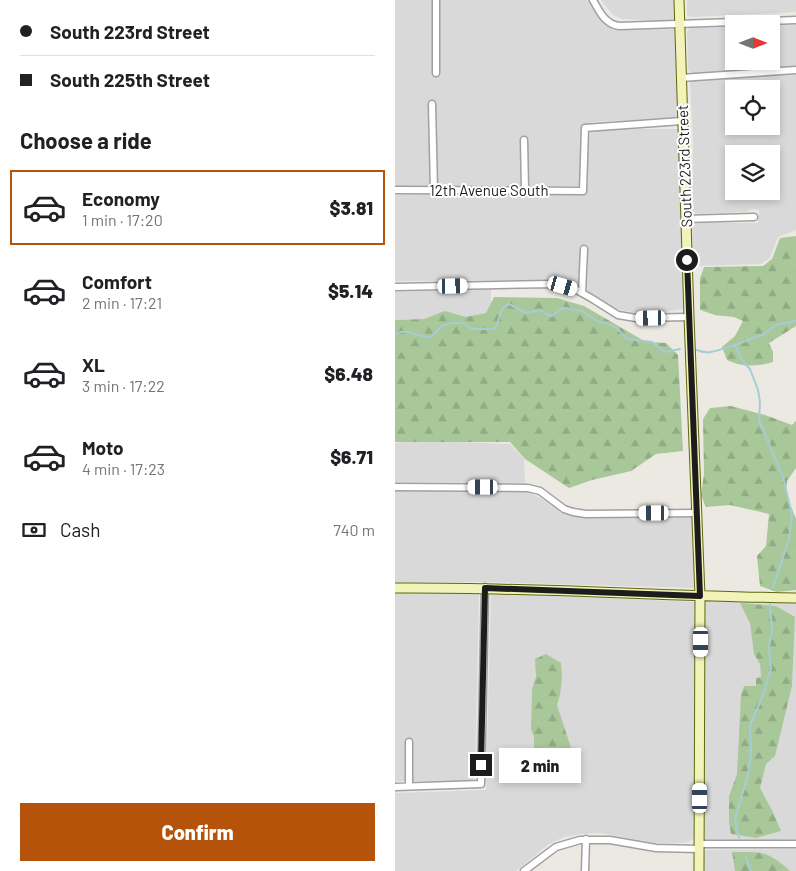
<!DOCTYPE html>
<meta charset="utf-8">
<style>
body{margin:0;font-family:Barlow,sans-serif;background:#f2f2f2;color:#202124;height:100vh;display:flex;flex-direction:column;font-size:19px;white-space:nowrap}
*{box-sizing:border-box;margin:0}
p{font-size:16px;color:#757577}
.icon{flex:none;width:28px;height:28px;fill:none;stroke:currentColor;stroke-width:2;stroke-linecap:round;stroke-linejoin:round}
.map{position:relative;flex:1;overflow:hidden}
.sheet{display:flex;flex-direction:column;background:#fff;width:395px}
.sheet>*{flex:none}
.guide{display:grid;align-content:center;height:110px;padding:0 20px;background:#fff}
.needle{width:32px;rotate:90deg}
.buttons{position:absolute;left:330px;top:15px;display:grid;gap:10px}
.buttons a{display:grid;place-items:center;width:55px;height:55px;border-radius:0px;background:#fff;box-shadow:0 2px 8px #0003;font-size:25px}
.end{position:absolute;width:22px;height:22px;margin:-11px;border:6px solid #1c1c1c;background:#fff;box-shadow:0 0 0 2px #fff}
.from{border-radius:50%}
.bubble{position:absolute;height:35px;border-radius:0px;background:#fff;box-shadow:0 2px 8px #0003;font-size:16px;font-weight:800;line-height:35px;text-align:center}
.car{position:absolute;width:15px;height:30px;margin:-15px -8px;border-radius:6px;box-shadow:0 0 4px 1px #0007;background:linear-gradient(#fff 24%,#345 0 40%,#fff 0 76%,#345 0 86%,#fff 0)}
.guide b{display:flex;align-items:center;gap:18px;height:48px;font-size:19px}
.guide b+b{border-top:1px solid #e0e0e0}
.guide i{width:12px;height:12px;background:#202124}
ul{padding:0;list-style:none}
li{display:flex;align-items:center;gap:15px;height:75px;margin:0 10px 8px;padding:0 10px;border:2px solid transparent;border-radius:0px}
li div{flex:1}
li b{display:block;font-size:19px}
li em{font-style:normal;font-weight:800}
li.active{border-color:#b45309}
li>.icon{width:45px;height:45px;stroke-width:1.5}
h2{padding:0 20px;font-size:22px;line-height:60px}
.pay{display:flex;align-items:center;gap:12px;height:55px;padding:0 20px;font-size:19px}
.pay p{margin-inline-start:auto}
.action{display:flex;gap:10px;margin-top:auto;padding:10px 20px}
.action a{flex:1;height:58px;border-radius:0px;background:#b45309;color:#fff;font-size:20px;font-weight:800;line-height:58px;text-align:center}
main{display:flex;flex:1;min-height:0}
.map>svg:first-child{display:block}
.residential{fill:#dad9d9;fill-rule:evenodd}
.forest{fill:url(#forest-firs)}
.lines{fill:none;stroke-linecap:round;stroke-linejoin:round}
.stream{stroke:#a6ccd6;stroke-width:2}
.street-casing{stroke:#a0a0a0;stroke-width:9}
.secondary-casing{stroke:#5f670e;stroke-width:11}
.street{stroke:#fff;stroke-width:6}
.secondary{stroke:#f1f3b9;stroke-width:9}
.route{stroke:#1c1c1c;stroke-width:6}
.labels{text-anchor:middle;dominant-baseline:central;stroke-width:4;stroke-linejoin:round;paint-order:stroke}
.street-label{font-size:15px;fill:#1c1c1c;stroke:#fff}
</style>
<main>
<section class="sheet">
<div class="guide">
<b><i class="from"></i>South 223rd Street</b>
<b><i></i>South 225th Street</b>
</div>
<h2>Choose a ride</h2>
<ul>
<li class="active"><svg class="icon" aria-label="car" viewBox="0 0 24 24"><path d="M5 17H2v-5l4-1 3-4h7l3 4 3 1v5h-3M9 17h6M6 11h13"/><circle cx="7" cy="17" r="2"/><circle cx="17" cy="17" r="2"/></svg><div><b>Economy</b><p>1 min · 17:20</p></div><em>$3.81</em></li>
<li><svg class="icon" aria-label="car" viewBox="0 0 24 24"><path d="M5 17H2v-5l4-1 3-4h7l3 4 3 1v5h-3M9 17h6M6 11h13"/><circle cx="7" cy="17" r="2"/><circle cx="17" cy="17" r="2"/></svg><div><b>Comfort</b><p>2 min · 17:21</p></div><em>$5.14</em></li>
<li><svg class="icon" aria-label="car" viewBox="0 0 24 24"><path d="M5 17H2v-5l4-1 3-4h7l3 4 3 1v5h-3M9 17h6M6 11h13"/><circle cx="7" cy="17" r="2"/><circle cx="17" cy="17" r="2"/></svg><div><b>XL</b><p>3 min · 17:22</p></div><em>$6.48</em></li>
<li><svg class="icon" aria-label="car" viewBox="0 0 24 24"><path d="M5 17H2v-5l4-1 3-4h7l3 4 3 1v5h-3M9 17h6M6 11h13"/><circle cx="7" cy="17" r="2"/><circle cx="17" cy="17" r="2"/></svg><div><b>Moto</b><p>4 min · 17:23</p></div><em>$6.71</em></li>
</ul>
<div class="pay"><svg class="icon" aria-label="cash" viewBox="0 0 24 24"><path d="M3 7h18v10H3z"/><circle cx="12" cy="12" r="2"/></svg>Cash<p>740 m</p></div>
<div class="action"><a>Confirm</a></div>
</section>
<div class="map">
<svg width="401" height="871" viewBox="0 0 401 871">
<defs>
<pattern id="forest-firs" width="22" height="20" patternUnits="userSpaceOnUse" patternTransform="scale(1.25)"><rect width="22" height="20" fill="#a9c89a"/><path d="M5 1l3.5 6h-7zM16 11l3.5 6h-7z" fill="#91ab84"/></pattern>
</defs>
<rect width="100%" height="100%" fill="#ece9e2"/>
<path class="residential" d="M 0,0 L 197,0 L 222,28 L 230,30 L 283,29 L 284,115 L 280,118 L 197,122 L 191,125 L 189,127 L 186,184 L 182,186 L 0,186 Z
M 206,0 L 281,0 L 281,22 L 227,19 L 218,15 Z
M 292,0 L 401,0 L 401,12 L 295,17 L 292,15 Z
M 401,25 L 401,69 L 297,74 L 293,70 L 292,32 L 295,28 L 339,27 L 339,61 L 376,61 L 376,26 Z
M 401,75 L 401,230 L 383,237 L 375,258 L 366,264 L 298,266 L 297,227 L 303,223 L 363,223 L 364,210 L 356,209 L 351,212 L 303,214 L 297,211 L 298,138 L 295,83 L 298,79 ZM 339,89 L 376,89 L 376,126 L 339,126 ZM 339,154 L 376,154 L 376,191 L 339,191 Z
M 202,129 L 284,129 L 290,309 L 269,312 L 242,313 L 221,309 L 192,290 L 193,246 L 185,247 L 185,287 L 169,282 L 136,280 L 0,281 L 0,195 L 191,192 L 194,138 L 196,132 Z
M 96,289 L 96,316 L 0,320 L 0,292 Z
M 30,441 L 115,444 L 129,459 L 130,483 L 0,482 L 0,443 Z
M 0,491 L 119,491 L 133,492 L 147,499 L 166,513 L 179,517 L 291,516 L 297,518 L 299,521 L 301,588 L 91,582 L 0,582 Z
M 0,593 L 84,593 L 80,777 L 77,781 L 0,781 Z
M 99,593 L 300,602 L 302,607 L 299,838 L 293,842 L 287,843 L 259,843 L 205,833 L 187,834 L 169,837 L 154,844 L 121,871 L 0,871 L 0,793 L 91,790 L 96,595 Z
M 305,596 L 401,601 L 401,844 L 305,844 Z
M 401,849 L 401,871 L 309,871 L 309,853 L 312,850 Z"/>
<path class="forest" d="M 401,236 L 401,326 L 374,343 L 378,352 L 378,362 C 362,367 346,367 332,360 L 327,347 L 340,336 L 348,321 L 339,317 L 320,315 L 305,310 L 305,278 L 309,267 L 368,266 L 377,259 L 385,238 Z
M 99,297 L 162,298 L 189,306 L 251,342 L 271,343 L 283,355 L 288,451 L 261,454 L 236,471 L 197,480 L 174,488 L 130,459 L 115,442 L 0,442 L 0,320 L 29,319 L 50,311 L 71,317 L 91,313 Z
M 336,406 L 370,415 L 397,425 L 401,421 L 401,468 L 392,481 L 391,494 L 401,519 L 401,590 L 382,592 L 365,586 L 362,556 L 371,546 L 374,514 L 335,505 L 311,507 L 306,495 L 309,474 L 308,419 L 315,408 Z
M 345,603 L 381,606 L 400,617 L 397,686 L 380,756 L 371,764 L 365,788 L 377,810 L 386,831 L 361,838 L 336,834 L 334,822 L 334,796 L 342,774 L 346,695 L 349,686 L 361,686 L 361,678 L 366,677 L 365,664 L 359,654 L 355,623 Z
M 151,654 L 166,663 L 167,678 L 165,695 L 162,705 L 181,763 L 180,773 L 170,780 L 143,766 L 139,752 L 139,737 L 136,729 L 137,689 L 141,677 L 140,659 Z
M 337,852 C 367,852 372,850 395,871 L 340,871 Z"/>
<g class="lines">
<path class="stream" d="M 0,334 C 15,327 21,338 36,337 L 47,326 L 56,323 L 68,323 L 77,329 L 99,329 C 106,321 103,307 114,304 L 131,313 L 145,310 L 153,315 L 157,316 L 166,309 L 169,308 L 187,311 L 202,321 L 219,326 L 233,339 L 257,342 L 270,352 L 285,349
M 340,345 L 369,334 L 381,325 L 401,321
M 302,350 C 315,356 327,348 340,345 L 346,359 L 355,369 L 363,390 L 365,402 L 364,420 L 388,477 L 397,515 L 394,539 L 378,588
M 344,838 L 340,819 L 353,775 L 356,753 L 355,726 L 368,695 L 376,668 L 374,647 L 377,630 L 375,604
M 351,857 L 356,871"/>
<g class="street-casing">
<path id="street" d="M 41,0 L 41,73
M 198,0 C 204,11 210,24 224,26 L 401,20
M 286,78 L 401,70
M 37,104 L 39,190
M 129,140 L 130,190
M 0,190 L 188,191 L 190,128 L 287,121
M 291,219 L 359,217
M 0,287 L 155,284 L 178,288 L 196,298 L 223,315 L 241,318 L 294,317
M 187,293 L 189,249
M 0,487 L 133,488 L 145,491 L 169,509 L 178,512 L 191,514 L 302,513
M 14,742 L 14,786
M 0,787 L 86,784 L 90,587
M 305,844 L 401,844
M 129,871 L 161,847 L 185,840 L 215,840 L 261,848 L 304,849
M 190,871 L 191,839"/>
</g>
<g class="secondary-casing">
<path id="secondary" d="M 284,0 L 294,317 L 305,596 L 304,871
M 0,588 C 134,587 267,596 401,598"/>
</g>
<use href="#street" class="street"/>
<use href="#secondary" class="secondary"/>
</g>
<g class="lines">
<path class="route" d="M 86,765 L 90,588 L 305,596 L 292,260"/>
</g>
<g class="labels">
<g class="street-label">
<text transform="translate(289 166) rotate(-92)">South 223rd Street</text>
<text x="94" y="190">12th Avenue South</text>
</g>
</g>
</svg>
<div class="buttons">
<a><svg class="needle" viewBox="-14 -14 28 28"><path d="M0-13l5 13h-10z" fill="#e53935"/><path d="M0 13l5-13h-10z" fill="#757577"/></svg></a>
<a><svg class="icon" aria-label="locate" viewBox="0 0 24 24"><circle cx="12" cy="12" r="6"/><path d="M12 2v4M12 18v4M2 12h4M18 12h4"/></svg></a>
<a><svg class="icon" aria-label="layers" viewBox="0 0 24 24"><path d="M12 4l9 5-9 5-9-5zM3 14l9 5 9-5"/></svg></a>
</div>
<i class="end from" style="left:292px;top:260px"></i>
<i class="end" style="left:86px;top:765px"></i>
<div class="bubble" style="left:104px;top:748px;width:82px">2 min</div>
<i class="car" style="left:58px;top:286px;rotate:89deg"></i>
<i class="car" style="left:168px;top:286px;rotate:106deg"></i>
<i class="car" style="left:256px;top:318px;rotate:269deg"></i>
<i class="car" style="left:88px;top:487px;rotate:270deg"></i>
<i class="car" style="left:259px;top:513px;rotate:270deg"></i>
<i class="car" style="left:306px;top:642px;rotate:180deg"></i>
<i class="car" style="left:305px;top:798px;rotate:0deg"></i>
</div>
</main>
